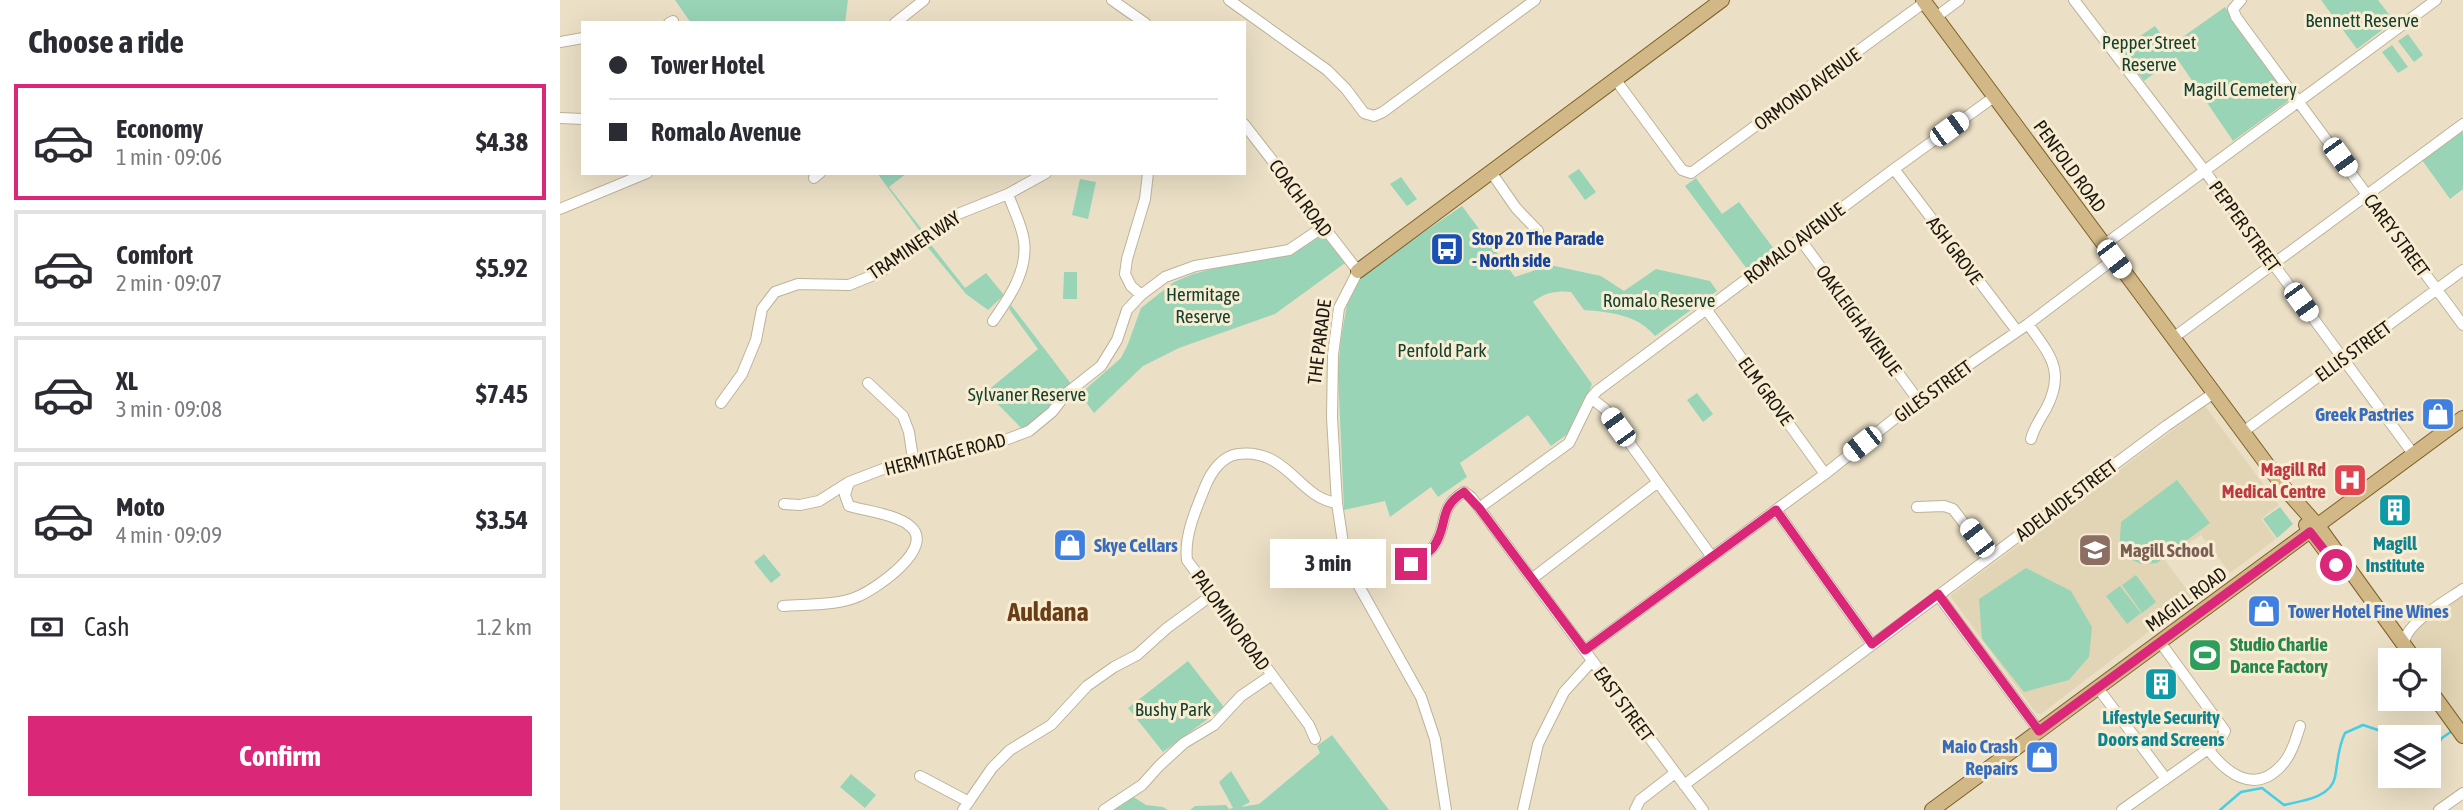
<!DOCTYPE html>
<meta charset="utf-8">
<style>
body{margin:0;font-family:"Asap Condensed",sans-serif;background:#f2f2f3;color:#2b2b33;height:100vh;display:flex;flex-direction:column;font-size:26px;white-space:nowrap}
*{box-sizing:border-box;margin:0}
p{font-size:23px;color:#7c7c81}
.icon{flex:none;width:38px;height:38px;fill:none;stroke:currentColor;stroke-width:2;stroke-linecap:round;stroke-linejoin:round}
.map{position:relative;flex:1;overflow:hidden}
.sheet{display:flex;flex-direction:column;background:#fff;width:560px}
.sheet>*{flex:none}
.hud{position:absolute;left:21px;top:21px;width:665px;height:154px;border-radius:0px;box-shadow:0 7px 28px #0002;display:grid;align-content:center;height:154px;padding:0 28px;background:#fff}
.fabs{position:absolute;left:1818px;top:648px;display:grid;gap:14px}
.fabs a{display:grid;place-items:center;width:63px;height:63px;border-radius:0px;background:#fff;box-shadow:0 7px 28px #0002;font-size:35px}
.end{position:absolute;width:32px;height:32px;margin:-16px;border:9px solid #db2777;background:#fff;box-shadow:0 0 0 4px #fff}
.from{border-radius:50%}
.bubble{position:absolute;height:49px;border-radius:0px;background:#fff;box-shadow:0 7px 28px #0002;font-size:23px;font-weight:700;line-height:49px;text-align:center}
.car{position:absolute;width:21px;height:42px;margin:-21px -10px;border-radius:9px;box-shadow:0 0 5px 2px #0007;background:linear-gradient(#fff 24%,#345 0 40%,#fff 0 76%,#345 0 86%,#fff 0)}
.hud b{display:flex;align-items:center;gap:24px;height:66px;font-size:26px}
.hud b+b{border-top:2px solid #e1e1e2}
.hud i{width:18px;height:18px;background:#2b2b33}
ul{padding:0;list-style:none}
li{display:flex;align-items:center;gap:21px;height:116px;margin:0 14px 10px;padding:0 14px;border:4px solid #e1e1e2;border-radius:0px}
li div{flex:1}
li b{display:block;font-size:26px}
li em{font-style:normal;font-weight:700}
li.current{border-color:#db2777}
li>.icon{width:63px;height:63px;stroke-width:1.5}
h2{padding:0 28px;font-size:32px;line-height:84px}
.pay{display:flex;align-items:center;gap:18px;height:77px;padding:0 28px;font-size:26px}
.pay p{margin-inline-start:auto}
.action{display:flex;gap:14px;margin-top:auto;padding:14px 28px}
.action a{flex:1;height:80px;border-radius:0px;background:#db2777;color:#fff;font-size:28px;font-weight:700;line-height:80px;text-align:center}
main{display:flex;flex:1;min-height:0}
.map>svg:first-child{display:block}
.built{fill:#e2d5b5}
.green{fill:#99d4b7}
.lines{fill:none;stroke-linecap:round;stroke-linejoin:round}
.stream{stroke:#46cee7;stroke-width:2.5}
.minor-casing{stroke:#bdb39a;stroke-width:12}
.major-casing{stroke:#7e6128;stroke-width:16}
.minor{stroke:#fff;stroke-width:10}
.major{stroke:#d1b886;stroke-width:14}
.route{stroke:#db2777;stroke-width:9}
.labels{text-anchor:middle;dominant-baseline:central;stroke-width:6;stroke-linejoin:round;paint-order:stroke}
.park-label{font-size:19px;fill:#14422f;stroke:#f8edd3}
.street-label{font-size:19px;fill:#1c180f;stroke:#f8edd3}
.transit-label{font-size:19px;font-weight:bold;fill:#164399;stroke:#f8edd3;text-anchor:start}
.shop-label{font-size:19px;font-weight:bold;fill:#366cbe;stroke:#f8edd3;text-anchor:end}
.health-label{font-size:19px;font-weight:bold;fill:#be3a42;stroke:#f8edd3;text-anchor:end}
.culture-label{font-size:19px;font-weight:bold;fill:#0d838f;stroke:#f8edd3}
.education-label{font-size:19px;font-weight:bold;fill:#785e54;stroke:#f8edd3;text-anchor:start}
.leisure-label{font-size:19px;font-weight:bold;fill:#27864d;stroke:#f8edd3;text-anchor:start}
.district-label{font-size:26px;font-weight:bold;fill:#693d17;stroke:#f8edd3}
</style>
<main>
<section class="sheet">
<h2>Choose a ride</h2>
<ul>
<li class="current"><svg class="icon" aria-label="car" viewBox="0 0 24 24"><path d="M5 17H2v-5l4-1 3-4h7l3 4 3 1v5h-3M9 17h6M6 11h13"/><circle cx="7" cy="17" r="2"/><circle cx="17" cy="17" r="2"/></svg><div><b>Economy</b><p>1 min · 09:06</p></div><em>$4.38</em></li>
<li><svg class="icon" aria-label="car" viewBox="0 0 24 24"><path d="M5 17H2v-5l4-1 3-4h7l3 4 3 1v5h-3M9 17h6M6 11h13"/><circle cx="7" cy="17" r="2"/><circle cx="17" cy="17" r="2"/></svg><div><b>Comfort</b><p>2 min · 09:07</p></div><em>$5.92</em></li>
<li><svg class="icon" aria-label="car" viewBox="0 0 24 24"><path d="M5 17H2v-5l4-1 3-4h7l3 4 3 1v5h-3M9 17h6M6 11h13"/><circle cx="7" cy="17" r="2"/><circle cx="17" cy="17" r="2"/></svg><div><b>XL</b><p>3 min · 09:08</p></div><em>$7.45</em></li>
<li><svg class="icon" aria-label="car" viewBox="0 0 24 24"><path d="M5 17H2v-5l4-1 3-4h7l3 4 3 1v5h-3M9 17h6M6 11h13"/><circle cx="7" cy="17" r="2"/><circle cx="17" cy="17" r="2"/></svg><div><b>Moto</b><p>4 min · 09:09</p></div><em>$3.54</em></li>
</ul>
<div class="pay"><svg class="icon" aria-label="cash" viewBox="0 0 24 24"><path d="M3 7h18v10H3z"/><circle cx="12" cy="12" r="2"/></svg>Cash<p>1.2 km</p></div>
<div class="action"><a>Confirm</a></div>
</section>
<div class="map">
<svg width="1903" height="810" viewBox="0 0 1903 810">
<rect width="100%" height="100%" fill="#ebe0c6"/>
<path class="built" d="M 1645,406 L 1719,505 L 1701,519 L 1716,539 L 1670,573 L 1641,535 L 1605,560 L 1633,598 L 1481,714 L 1476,713 L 1390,596 Z
M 1899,592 L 1903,597 L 1903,724 L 1869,678 L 1869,660 L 1855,660 L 1844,638 Z"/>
<path class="green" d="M 115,0 L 288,0 L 285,23 L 131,23 Z
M 1761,0 L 1818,0 L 1834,21 L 1797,49 Z
M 1665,7 L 1732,98 L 1673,141 L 1616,57 L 1584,81 L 1561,49 L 1595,26 L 1610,46 Z
M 1848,34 L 1863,55 L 1854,62 L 1838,41 Z
M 1832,45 L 1848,67 L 1838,73 L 1822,52 Z
M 1903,131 L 1903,189 L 1890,199 L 1862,160 Z
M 1019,169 L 1036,192 L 1025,200 L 1008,176 Z
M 317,173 L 347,173 L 329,187 L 364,232 L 362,234 Z
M 841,177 L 857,199 L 847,206 L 830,184 Z
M 1136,178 L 1162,214 L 1179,202 L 1214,249 L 1187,269 L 1125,186 Z
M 520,179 L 536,182 L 528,219 L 512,215 Z
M 902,206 L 955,277 L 990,265 L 1041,276 L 1064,291 L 1096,269 L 1150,281 L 1157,291 L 1095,336 C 1078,315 1050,312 1024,310 L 1011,292 C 996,290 984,293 973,302 L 1032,384 L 1013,430 L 991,446 L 968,415 L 900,463 L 907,477 L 878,497 L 871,487 L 830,517 L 825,501 L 784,510 L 778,373 L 781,338 L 787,305 L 798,282 L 807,271 Z
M 761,233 L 785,263 L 715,314 L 619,348 L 583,366 L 534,413 L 520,394 L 561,358 L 568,344 L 581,308 L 614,282 L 633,274 L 691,259 Z
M 368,241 L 405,288 L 426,273 L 444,295 L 428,310 L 406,294 L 365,244 Z
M 504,272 L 517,272 L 517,299 L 503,299 Z
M 451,305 L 512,385 L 464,431 L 426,392 L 478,349 L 449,309 Z
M 1137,393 L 1153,414 L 1143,422 L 1127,400 Z
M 1617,480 L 1650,523 L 1597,563 L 1581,564 L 1559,554 L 1561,522 Z
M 1720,507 L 1733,524 L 1717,538 L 1703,519 Z
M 204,554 L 221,575 L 211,583 L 194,562 Z
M 1466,568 L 1511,591 L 1532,627 L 1529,657 L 1509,680 L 1464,692 L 1422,639 L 1419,599 Z
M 1576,575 L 1596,602 L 1582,613 L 1562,585 Z
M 1560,586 L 1581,613 L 1567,624 L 1546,596 Z
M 628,661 L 664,707 L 603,752 L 568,708 Z
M 772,735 L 829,810 L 630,810 L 635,806 L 666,805 L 669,809 L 673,808 L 659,782 L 671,771 L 690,802 L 681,807 L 699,804 L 760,753 L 757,746 Z
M 291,774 L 316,795 L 305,808 L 280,787 Z
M 572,796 L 586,805 L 603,807 L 608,810 L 553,810 Z"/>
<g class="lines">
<path class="stream" d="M 1869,756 L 1873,754 L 1882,738 L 1892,731
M 1660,810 L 1681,792 L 1702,788 L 1724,805 C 1741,801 1771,798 1775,777 C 1778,761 1778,747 1785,733 L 1803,725 L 1818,730 L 1830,740"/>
<g class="minor-casing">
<path id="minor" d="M 552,0 L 585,23
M 669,0 L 767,70 L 786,89 L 804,113 L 814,116 L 823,112 L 975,0
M 1514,0 L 1644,170 L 1854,455
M 1681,0 L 1673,9 L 1676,17 L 1903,325
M 1376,17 L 1399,0
M 109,23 L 113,21
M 335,23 L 364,0
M 0,42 L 23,38
M 1055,79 L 1122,170 L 1131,173 L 1365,2
M 0,118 L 23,119
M 684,124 L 798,271 L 779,308 L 773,355 L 772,417 L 777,503 L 786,563 L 861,697 L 875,739 L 886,810
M 1334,169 L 1457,331
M 931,172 L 956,208 L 978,231
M 254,178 L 260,173
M 0,209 L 87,173
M 1240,239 L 1358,400
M 1544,245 L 1876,0
M 581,295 L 571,286 L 565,274 L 567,259 L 585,199 L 588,173
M 1146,309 L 1265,474
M 433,321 C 449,298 468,271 464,241 C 462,225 453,209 448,194
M 1468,324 C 1490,355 1506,371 1486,409 C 1480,419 1474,428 1471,439
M 1613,338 L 1903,124
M 308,383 L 343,416 L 349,432 L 353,459
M 1031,398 L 1045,409 L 1152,557
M 161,403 L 182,374 L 196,340 L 202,309 L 215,292 L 238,284 L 289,285 L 321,272 L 388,218 L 448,194 L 486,173
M 1683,432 L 1903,270
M 224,504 L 240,505 L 259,501 L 289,482 L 323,469 L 353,459 L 398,452 L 440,442 L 469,431 L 492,412 L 507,393 L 541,366 L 557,340 L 567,310 L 581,295 L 605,277 L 635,266 L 729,250 L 763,227
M 1357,507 L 1384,506 L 1393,509 L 1430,557
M 919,508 L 1009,443 L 1031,398 L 1037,391 L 1334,169 L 1434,97
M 1216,510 L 1312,644
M 851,564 C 859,559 869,554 874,546 C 889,525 877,508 904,492 L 911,497 L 1143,810
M 973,578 L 1098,482
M 1378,595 L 1479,731
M 223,606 C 247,604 277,606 299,596 C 317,588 375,548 351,527 C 339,515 306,511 289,506 L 285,495 L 289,482
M 1844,644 C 1845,623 1886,601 1903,589
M 1025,650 L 1265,474 L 1358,400 L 1468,324 L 1554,259
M 1538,688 L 1606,779
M 755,739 L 749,725 L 627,560 C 624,536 636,509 645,487 C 651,472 662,456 678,454 C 728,448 738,498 777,503
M 1648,749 C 1666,773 1694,795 1721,766 C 1731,756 1736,739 1740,726
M 360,776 L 409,802
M 1124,785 L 1606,426 L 1654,393
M 403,810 L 432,768 L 450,750 L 491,725 L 527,686 L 554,667 L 577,655 L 607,628 L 652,595
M 544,810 L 582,785 L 599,766 L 624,743 L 654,725 L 681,696 L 712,675
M 963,810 L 978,744 L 1004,692 L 1032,661
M 1075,810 L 1080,800 L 1115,773
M 1562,810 L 1648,749 L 1661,739 L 1665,731 L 1600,642
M 1879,810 L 1903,793"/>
</g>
<g class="major-casing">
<path id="major" d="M 1363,0 L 1683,432 L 1726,490 L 1758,526 L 1855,660
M 798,271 L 1162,0
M 1746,525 L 1782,573
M 1869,689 L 1903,736
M 1372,810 L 1903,418"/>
</g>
<use href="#minor" class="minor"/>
<use href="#major" class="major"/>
</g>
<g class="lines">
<path class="route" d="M 851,564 C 859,559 869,554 874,546 C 889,525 877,508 904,492 L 919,508 L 1025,650 L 1216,510 L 1312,644 L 1378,594 L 1479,731 L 1750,532 L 1776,565"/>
</g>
<defs>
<g id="bus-square" transform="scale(1.75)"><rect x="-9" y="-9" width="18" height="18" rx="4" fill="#1a4fb4" stroke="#f8edd3"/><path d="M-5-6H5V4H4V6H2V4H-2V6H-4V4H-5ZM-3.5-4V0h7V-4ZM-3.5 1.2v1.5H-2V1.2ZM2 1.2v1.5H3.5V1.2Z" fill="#fff"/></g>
<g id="shop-square" transform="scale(1.75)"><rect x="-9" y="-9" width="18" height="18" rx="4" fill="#3f7fe0" stroke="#f8edd3"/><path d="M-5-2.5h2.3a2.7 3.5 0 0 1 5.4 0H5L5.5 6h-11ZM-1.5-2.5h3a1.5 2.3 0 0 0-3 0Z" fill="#fff"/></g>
<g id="hospital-square" transform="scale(1.75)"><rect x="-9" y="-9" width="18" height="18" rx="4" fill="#e0444e" stroke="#f8edd3"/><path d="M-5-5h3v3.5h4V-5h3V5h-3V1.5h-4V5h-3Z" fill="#fff"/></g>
<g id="building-square" transform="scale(1.75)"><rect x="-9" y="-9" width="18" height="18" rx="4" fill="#0f9aa8" stroke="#f8edd3"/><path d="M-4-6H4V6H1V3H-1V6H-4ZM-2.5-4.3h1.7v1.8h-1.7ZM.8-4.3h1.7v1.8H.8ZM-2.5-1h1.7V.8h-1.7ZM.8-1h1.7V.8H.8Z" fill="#fff"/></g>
<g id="school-square" transform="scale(1.75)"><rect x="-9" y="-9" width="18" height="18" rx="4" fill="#8d6e63" stroke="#f8edd3"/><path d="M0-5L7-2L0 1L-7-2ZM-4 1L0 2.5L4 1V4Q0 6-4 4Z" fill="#fff"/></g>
<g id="stadium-square" transform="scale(1.75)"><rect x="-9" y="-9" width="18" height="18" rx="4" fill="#2e9e5b" stroke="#f8edd3"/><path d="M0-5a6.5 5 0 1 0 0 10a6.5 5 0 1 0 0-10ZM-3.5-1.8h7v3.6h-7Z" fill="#fff"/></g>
</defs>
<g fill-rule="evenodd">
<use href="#bus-square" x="887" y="249"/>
<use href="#shop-square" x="1878" y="414"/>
<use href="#hospital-square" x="1790" y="480"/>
<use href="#building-square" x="1835" y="510"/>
<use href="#shop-square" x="510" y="545"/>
<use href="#school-square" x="1535" y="550"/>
<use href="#shop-square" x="1704" y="611"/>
<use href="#stadium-square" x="1645" y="655"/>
<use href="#building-square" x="1601" y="684"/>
<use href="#shop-square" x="1482" y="757"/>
</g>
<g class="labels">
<g class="park-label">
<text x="1802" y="20">Bennett Reserve</text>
<text x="1589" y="42">Pepper Street<tspan x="1589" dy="22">Reserve</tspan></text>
<text x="1680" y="89">Magill Cemetery</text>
<text x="643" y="294">Hermitage<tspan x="643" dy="22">Reserve</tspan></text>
<text x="1099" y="300">Romalo Reserve</text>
<text x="882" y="350">Penfold Park</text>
<text x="467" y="394">Sylvaner Reserve</text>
<text x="613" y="709">Bushy Park</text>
</g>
<g class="street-label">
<text transform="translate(1247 89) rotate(-36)">ORMOND AVENUE</text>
<text transform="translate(1510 166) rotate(54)">PENFOLD ROAD</text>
<text transform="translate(741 198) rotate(53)">COACH ROAD</text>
<text transform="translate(1685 226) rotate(54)">PEPPER STREET</text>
<text transform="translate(1837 235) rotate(54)">CAREY STREET</text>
<text transform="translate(1234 243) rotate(-37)">ROMALO AVENUE</text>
<text transform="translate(354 245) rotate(-34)">TRAMINER WAY</text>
<text transform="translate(1395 250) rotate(53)">ASH GROVE</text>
<text transform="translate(1299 320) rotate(54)">OAKLEIGH AVENUE</text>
<text transform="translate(759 342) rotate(-83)">THE PARADE</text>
<text transform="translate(1793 351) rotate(-36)">ELLIS STREET</text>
<text transform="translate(1206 391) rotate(54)">ELM GROVE</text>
<text transform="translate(1373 391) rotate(-36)">GILES STREET</text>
<text transform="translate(385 454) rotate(-14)">HERMITAGE ROAD</text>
<text transform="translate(1506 500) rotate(-37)">ADELAIDE STREET</text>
<text transform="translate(1626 599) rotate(-36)">MAGILL ROAD</text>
<text transform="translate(671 620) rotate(54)">PALOMINO ROAD</text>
<text transform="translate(1064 704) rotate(54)">EAST STREET</text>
</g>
<g class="transit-label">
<text x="912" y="238">Stop 20 The Parade<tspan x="912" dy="22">- North side</tspan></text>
</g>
<g class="shop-label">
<text x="1854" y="414">Greek Pastries</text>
<text x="534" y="545" text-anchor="start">Skye Cellars</text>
<text x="1728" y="611" text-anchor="start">Tower Hotel Fine Wines</text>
<text x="1458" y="746">Maio Crash<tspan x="1458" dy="22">Repairs</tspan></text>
</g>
<g class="health-label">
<text x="1766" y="469">Magill Rd<tspan x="1766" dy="22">Medical Centre</tspan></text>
</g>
<g class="culture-label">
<text x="1835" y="543">Magill<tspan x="1835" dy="22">Institute</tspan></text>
<text x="1601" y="717">Lifestyle Security<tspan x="1601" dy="22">Doors and Screens</tspan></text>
</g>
<g class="education-label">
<text x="1560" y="550">Magill School</text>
</g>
<g class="leisure-label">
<text x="1670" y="644">Studio Charlie<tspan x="1670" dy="22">Dance Factory</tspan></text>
</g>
<g class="district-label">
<text x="488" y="612">Auldana</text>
</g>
</g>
</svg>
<div class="fabs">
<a><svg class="icon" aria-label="locate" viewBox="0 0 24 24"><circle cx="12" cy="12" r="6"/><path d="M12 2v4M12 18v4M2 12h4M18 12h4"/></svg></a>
<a><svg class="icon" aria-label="layers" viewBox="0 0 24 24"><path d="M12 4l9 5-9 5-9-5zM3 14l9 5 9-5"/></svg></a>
</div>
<i class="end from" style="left:1776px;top:565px"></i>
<i class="end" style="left:851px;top:564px"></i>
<div class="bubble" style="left:710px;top:539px;width:116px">3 min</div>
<i class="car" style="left:1389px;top:129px;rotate:54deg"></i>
<i class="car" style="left:1780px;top:157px;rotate:144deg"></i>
<i class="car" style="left:1554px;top:259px;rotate:143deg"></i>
<i class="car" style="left:1741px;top:302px;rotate:144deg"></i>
<i class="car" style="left:1058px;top:427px;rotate:324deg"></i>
<i class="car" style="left:1302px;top:444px;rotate:232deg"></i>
<i class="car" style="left:1417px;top:538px;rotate:323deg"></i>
<div class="hud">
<b><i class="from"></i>Tower Hotel</b>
<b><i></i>Romalo Avenue</b>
</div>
</div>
</main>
